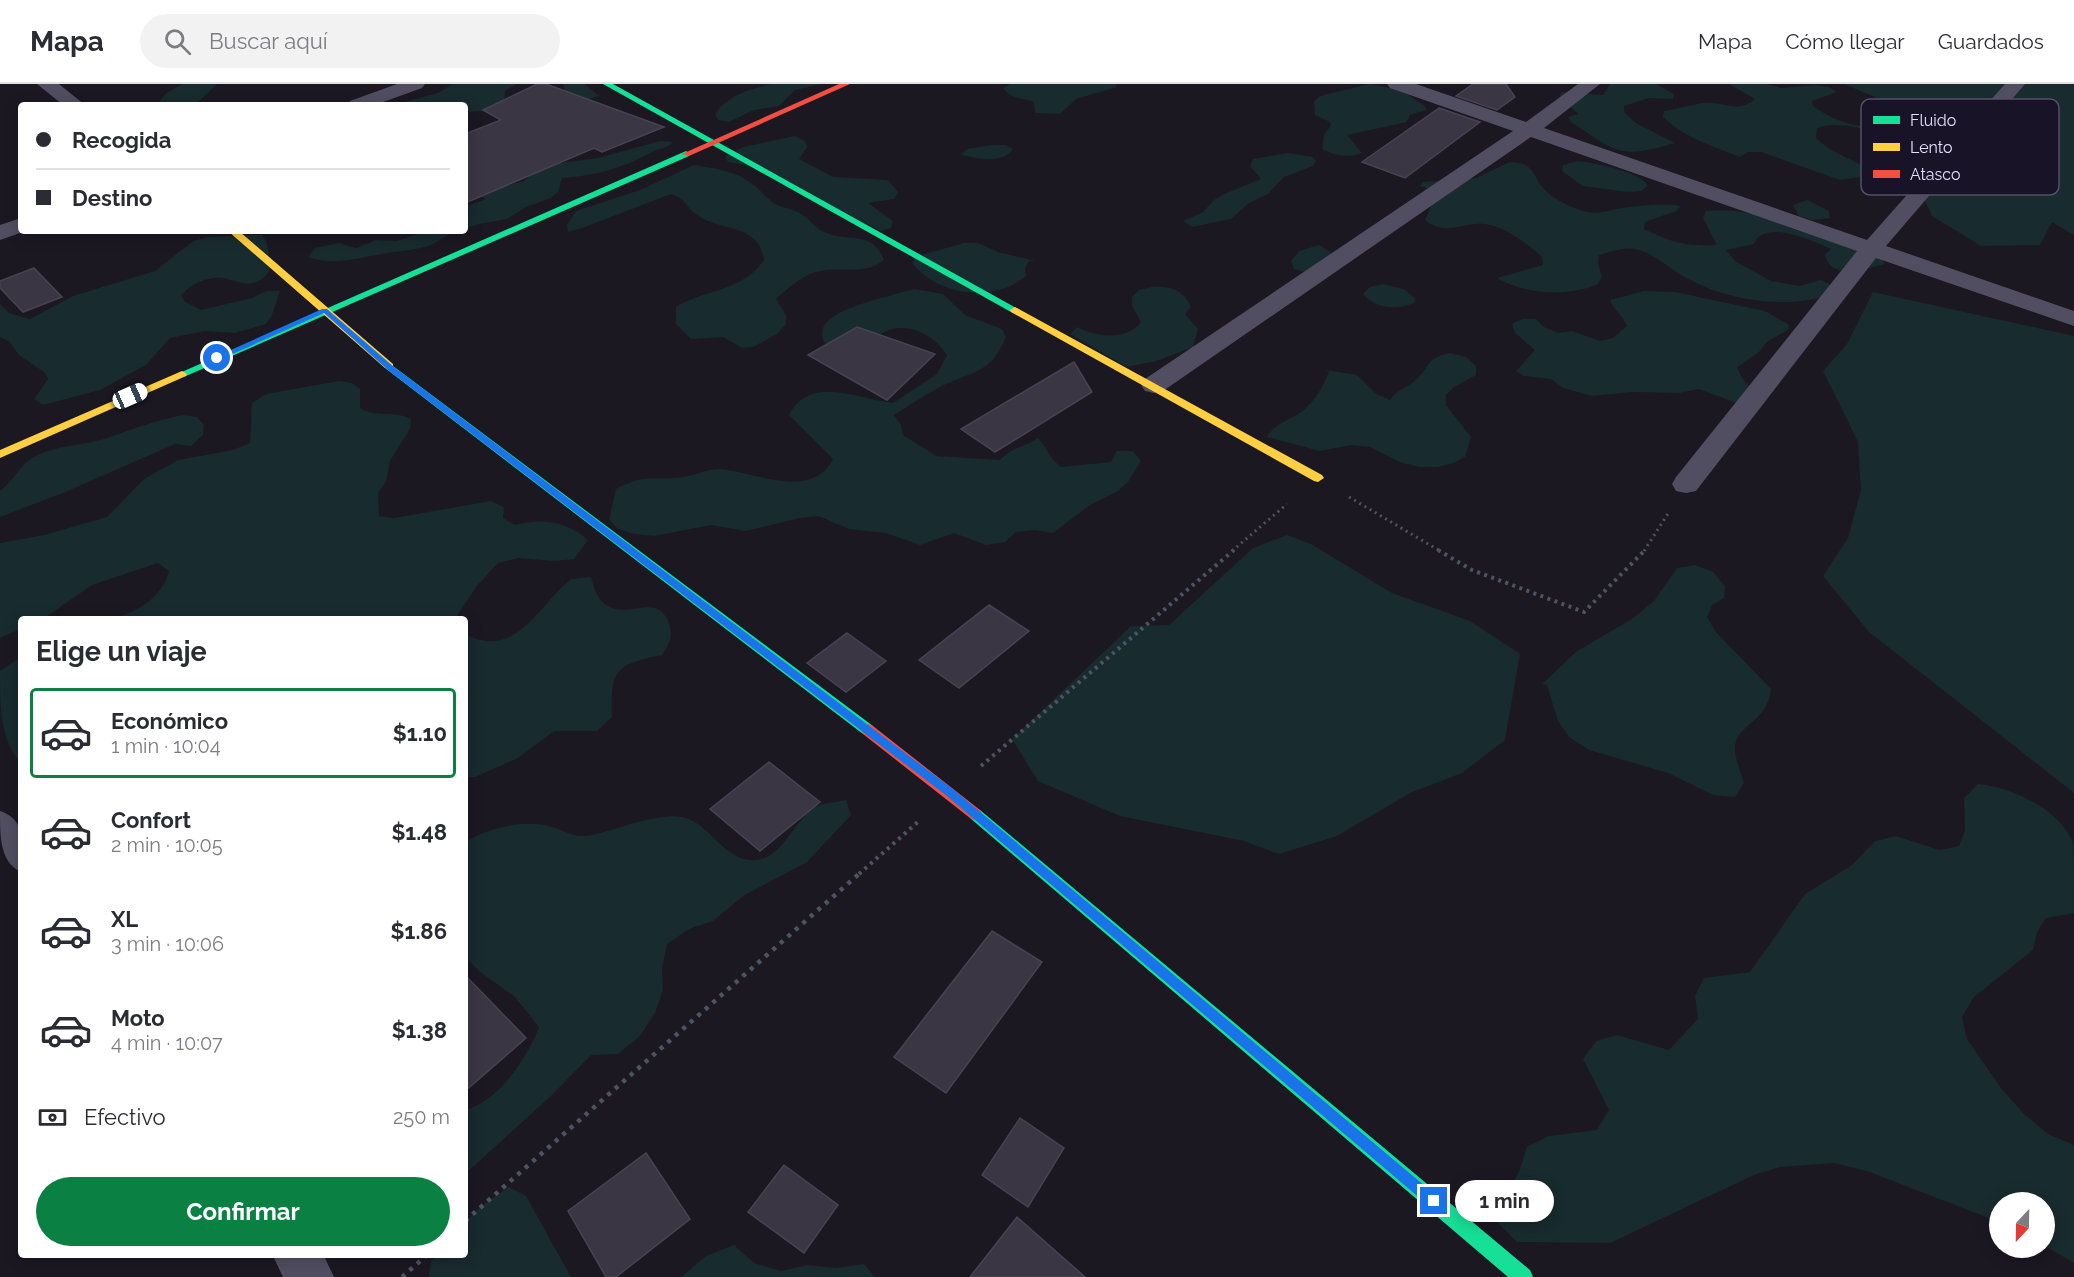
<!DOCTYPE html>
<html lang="es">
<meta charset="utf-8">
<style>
body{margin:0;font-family:Raleway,sans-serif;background:#f2f2f3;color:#2b2b33;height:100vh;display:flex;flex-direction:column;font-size:22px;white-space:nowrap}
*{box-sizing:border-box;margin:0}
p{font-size:20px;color:#7c7c81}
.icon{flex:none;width:33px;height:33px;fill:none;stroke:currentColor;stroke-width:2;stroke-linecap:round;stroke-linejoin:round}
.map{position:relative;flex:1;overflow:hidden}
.drawer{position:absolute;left:18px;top:532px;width:450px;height:642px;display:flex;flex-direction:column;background:#fff;border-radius:6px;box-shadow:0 3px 15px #0003}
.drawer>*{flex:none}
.hud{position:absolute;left:18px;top:18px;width:450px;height:132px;border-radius:6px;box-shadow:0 3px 15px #0003;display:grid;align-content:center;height:132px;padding:0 18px;background:#fff}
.needle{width:39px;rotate:202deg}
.tools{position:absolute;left:1989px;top:1108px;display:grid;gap:12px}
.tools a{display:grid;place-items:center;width:66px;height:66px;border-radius:50%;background:#fff;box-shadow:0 3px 15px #0003;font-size:30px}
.end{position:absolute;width:27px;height:27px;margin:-14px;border:8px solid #1a73e8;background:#fff;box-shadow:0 0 0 3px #fff}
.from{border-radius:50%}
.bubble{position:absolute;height:42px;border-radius:21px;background:#fff;box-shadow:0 3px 15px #0003;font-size:20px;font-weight:700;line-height:42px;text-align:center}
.car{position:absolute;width:18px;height:36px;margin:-18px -9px;border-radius:8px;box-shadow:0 0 4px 2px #0007;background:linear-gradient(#fff 24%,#345 0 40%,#fff 0 76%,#345 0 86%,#fff 0)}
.hud b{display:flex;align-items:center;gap:21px;height:57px;font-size:22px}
.hud b+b{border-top:2px solid #e1e1e2}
.hud i{width:15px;height:15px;background:#2b2b33}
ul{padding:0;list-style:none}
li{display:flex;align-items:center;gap:18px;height:90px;margin:0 12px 9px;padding:0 6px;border:3px solid transparent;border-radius:6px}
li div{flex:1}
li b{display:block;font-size:22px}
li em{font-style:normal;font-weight:700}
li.on{border-color:#0b8043}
li>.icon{width:54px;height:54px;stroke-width:1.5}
h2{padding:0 18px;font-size:27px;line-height:72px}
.pay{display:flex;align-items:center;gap:15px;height:66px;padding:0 18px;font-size:22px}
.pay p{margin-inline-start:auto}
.button{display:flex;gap:12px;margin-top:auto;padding:12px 18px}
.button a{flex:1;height:69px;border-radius:36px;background:#0b8043;color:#fff;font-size:24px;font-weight:700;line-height:69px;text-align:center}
header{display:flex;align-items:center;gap:36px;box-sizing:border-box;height:84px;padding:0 30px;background:#fff;border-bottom:2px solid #e1e1e2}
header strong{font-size:28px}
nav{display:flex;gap:33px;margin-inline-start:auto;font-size:21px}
.search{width:420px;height:54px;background:#f2f2f3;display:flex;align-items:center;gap:15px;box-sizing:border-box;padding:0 21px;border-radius:33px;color:#7c7c81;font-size:22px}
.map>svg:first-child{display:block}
.green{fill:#182b2e}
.building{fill:#3a3643;stroke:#484354;stroke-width:1.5}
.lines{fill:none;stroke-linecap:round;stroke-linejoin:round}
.path-far2{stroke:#4c5462;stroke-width:3;stroke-dasharray:2 4;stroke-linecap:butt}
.path-far1{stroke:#4c5462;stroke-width:4;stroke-dasharray:3 4.5;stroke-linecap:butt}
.path{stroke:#4c5462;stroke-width:4.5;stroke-dasharray:4 6;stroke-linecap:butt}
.street{fill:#514e61;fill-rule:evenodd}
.fast{fill:#16e098;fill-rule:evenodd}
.slow{fill:#ffcf43;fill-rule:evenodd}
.jam{fill:#f24e42;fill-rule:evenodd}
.route{fill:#1a73e8}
.key{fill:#191327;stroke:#565067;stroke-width:1.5}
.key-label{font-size:16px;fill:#e4ddfb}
</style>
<header>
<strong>Mapa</strong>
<div class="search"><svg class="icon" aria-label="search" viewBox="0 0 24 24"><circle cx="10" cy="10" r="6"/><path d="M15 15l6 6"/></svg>Buscar aquí</div>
<nav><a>Mapa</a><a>Cómo llegar</a><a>Guardados</a></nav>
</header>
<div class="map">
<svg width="2074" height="1193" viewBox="0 0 2074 1193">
<rect width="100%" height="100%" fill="#1b1822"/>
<path class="green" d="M 182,0 L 217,0 L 195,21 L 157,21 L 165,10 Z
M 453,0 L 517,0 L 505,7 L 504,21 L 499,26 L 465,28 L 465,21 L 407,21 L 407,17 L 438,9 Z
M 563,0 L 585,0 L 599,12 L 585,16 L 567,12 Z
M 771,0 L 822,0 L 795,6 L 779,22 L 754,26 L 729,38 L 718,36 L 715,30 C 728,11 750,5 771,0 Z
M 1010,0 L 1116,0 L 1117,3 L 1076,15 L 1060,30 L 1035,29 L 1034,18 C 1022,14 1011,15 1003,4 Z
M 1369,0 L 1401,6 L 1426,23 L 1426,26 L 1410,31 L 1407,38 L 1347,51 L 1362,69 C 1348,75 1334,71 1322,65 L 1324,51 L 1331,41 L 1330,38 L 1315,31 L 1314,17 L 1320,12 Z
M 1610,0 L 1656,0 L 1674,10 L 1673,15 L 1649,14 L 1624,22 L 1624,28 L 1636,39 L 1675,59 C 1619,76 1617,68 1571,38 L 1568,33 L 1578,30 L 1560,13 L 1561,8 L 1603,11 Z
M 1729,0 L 1767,0 L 1781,4 L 1815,1 L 1829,3 L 1837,8 L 1812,17 L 1813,22 C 1828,33 1850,43 1869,42 C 1891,41 1921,20 1938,44 C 1942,50 1944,54 1942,61 C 1910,63 1845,31 1817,44 L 1816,54 C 1832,71 1858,75 1874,91 L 1840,96 L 1761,68 L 1748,68 L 1740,73 C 1714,63 1683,53 1663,33 L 1664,27 C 1677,25 1690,21 1703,19 C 1723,17 1737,30 1755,15 Z
M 1845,0 L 2074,0 L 2074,151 L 2052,138 L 2040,161 L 1981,162 L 1932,132 L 1919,104 L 1978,74 L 1981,54 C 1936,35 1889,21 1845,0 Z
M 795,52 L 805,57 L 807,63 L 799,75 L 833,93 L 888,96 L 898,108 L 894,115 L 868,119 L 893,137 L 891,144 L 881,147 L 751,82 L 728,78 L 725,72 L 743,63 Z
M 660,57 L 673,58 C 666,65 660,64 652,68 C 623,84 596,92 562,94 L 558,108 L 551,114 L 526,123 L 507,135 L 479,140 L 465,145 L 465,123 L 486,115 L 469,106 L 523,98 L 543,81 L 598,74 Z
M 992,61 L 1005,61 L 1013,65 C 1002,81 977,74 961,71 L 967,65 Z
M 1288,69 L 1313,73 L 1316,77 L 1313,82 L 1284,93 L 1268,110 L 1249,119 L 1231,135 L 1192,143 L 1183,137 L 1203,128 L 1214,116 L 1222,111 L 1261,95 L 1250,82 L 1253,75 Z
M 1578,77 C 1595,79 1641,88 1648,102 L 1641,107 L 1628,108 L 1583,102 L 1562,87 L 1563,81 Z
M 1510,78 C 1537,79 1531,93 1547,108 C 1556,116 1569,122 1580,126 C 1600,133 1611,124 1630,123 C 1647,121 1665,119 1681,122 L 1676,127 L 1645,138 L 1644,145 C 1673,159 1685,162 1717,161 L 1703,134 L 1706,127 C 1733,124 1766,131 1790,144 L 1879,172 L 1885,180 C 1867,184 1830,198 1825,170 L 1831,165 C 1813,157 1764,134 1754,160 L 1726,166 L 1735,177 L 1771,197 L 1800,202 L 1821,196 L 1833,202 L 1833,210 C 1786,226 1726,217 1683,192 C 1669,184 1650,167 1635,165 C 1623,163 1611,168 1599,171 L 1598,178 L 1602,193 L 1598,200 C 1568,213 1526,211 1497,194 L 1543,181 L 1542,173 C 1528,160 1503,141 1484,140 C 1462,138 1445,153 1425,136 L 1434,116 L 1425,103 L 1420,103 L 1423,98 L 1476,94 Z
M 694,81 C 714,84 735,87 751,99 C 762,106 767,117 780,122 C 787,125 794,125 801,130 C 811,135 815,146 827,149 C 852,159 872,146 884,176 C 865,192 842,182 820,187 C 804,190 788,204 776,215 L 786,231 L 786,240 L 777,250 L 753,263 L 742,264 L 723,253 L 691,255 L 676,240 L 676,223 C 705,205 742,208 764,176 C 759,139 721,148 697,131 C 686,123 685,114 671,110 L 582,144 L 568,148 L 567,141 L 576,127 L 640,106 Z
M 1807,116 L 1829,127 L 1830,134 L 1813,136 L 1799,132 L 1793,121 Z
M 426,147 L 458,147 C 447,149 439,158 429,162 C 414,166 401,167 387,169 C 361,173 334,183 308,173 L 315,164 L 339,159 L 356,164 L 376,156 L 397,157 Z
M 249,151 L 262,151 C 269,159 268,168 270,178 C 270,185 269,190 263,194 C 245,208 233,191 214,194 C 200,196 191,201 181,211 L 184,217 L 201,226 L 252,214 L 266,207 L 280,207 L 272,231 L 266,240 L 235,249 L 205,247 L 170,254 L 146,281 L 100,306 L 43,321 L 34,315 L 48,295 L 44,288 L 19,271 L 9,257 L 0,253 L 0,220 L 9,229 L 30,235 L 73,212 L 155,187 L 193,157 L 208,153 Z
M 964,159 L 978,159 L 998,168 L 1036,177 L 1029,177 L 1025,184 L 1026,192 C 996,219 937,212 913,180 L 914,173 Z
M 1319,161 L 1333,170 L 1308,189 L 1294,185 L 1291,177 L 1299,167 Z
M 1383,200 L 1404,205 L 1416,215 L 1414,219 C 1397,226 1375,225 1363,210 L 1370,203 Z
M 1152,203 C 1170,202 1184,206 1191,223 L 1185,230 L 1198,245 L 1193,263 L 1157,277 L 1126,283 L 1070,250 L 1077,243 C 1095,253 1127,257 1141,238 L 1132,222 L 1132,213 L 1139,206 Z
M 914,205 L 943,210 L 965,231 L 1002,245 L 1006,253 C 992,289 973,287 942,302 C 926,310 910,321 894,331 L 901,341 L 903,351 L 936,372 L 1000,376 C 1012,363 1023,364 1038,354 C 1047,364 1050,375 1061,383 L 1111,378 L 1117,367 L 1133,367 L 1141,377 L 1128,398 L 1118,407 L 1090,421 L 1053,449 L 1035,446 L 1016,448 L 1005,458 L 986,461 L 954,449 L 920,461 L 886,449 L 849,445 L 818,432 L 800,434 L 746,447 L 711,441 L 654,452 L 634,450 L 618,445 L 609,435 L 616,405 C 646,389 653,397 683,393 C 694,392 707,385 719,385 C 754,387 811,418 833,375 L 789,331 C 811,290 857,315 893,319 L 937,290 L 947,271 C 936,253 913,240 892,245 C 883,247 875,255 867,258 C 855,262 842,264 830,267 C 825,260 819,251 824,242 C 834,223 894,211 914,205 Z
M 1644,207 L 1675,208 L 1765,227 L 1789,241 L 1788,246 L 1768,257 L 1759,268 L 1737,283 L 1742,294 L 1760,315 L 1742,321 L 1699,305 L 1679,309 L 1632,308 L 1592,312 L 1563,304 L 1551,295 L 1524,292 L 1516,287 L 1535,266 L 1515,249 L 1512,240 L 1522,235 L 1536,235 L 1544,243 L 1558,249 L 1572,247 L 1600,257 L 1613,254 L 1627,242 C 1623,231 1614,227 1610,216 Z
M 1873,208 L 2074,252 L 2074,709 L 1869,548 L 1823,492 L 1848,454 L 1861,406 L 1858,358 L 1823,287 L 1847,260 Z
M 1450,269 L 1466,273 L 1476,282 L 1476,291 L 1454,303 L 1446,311 L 1446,321 L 1471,353 L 1465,373 L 1453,379 L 1438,383 L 1419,383 L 1400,378 L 1370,363 L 1351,361 L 1320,367 L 1267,353 C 1276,337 1293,336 1306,324 C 1316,315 1323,302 1329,288 L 1326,286 L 1357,291 L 1375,309 L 1390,316 C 1397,305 1408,304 1417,295 C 1431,281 1426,274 1450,269 Z
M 339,297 L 352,299 L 360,305 L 360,324 C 375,334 394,326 411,335 L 410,345 L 390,377 L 386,398 L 378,409 L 379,432 L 394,434 L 491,417 L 504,423 L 503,434 L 515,441 C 542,434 567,437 588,456 L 574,475 L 555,477 L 518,474 L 498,479 L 476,503 L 458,530 L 457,535 L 113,535 C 139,526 161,515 169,487 L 158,479 L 92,501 L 43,535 L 21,536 L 21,545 L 0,554 L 0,459 L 44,451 L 107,433 L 144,395 L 178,376 L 233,366 L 250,359 L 252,319 L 266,310 Z
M 183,331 L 197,333 L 204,341 L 203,351 L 191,362 L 175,360 L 63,409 L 0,433 L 0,407 C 13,398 18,383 32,374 C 54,361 82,362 107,354 C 133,345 157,336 183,331 Z
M 1287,451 L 1311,460 L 1392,509 L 1470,537 L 1520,570 L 1505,656 L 1462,689 L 1410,709 L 1337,752 L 1279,770 L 1244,757 L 1120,732 L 1038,697 L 1012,655 L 1131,542 L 1169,541 L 1253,464 Z
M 1695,481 L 1713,488 L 1725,502 L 1724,514 L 1712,521 L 1707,533 L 1716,548 L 1771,605 C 1768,640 1733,640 1735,667 C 1736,677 1741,689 1744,699 L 1735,713 L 1713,711 L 1668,689 L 1589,666 L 1569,653 L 1558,637 L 1547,601 L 1542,600 L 1577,567 L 1632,535 L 1654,517 L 1677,484 Z
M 591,493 C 595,506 597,517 610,523 C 629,533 657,510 668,537 C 674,551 670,560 662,571 C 615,580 610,587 612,633 L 597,647 L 554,647 L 518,674 L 475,693 L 465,693 L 465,550 C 515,577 538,522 571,495 Z
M 21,573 L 21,679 C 0,657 0,622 0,587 Z
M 1978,700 C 2011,703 2060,725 2073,759 C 2074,774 2074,811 2074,829 L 2046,834 L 2037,848 L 2033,866 L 1974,913 L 1962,933 L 1967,955 L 2001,1004 L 2023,1029 L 2048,1050 L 2074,1061 L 2074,1179 L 2045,1162 L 2044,1119 L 2000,1119 L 1999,1138 L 1867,1087 L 1834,1079 L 1780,1083 L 1754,1091 L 1610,1159 L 1517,1158 L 1494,1135 L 1519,1088 L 1527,1063 L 1549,1052 L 1597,1046 L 1609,1026 L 1583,975 L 1596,957 L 1617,951 L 1669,966 L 1698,935 L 1695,912 L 1704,894 L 1750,888 L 1805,810 L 1852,781 L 1875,757 L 1896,752 L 1939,766 L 1959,762 L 1965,747 L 1964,714 Z
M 846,716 L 851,731 L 807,778 L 743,812 L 713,837 L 689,845 L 667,860 L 662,885 L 663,906 L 655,929 L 640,952 L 618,970 L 591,971 L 552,1011 L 465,1090 L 465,1026 C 500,1016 527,974 539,943 L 514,912 L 480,888 L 465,873 L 465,758 C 487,745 523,735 549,742 C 566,746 572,755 592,751 C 616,746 663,726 686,734 C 711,742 722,773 750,776 C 780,780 793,737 815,723 C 823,719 837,718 846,716 Z
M 509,1103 L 526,1112 L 571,1193 L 429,1193 L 431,1177 L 436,1172 L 465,1172 L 465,1138 L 480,1123 Z
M 734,1161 L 754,1179 L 781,1187 L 807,1181 L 836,1184 L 864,1180 L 875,1193 L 681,1193 L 706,1172 Z"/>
<path class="building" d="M 537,0 L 546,0 L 664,43 L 602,68 L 594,64 L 465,119 L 465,50 L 501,36 L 483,26 Z
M 1473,0 L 1506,0 L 1515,13 L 1497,26 L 1456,12 Z
M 1439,24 L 1480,38 L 1405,94 L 1362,78 Z
M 34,184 L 62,213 L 23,228 L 0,204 L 0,197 Z
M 857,243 L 935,270 L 887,316 L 808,271 Z
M 1074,278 L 1092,308 L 995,368 L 961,345 Z
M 989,521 L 1029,547 L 959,604 L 919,576 Z
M 847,549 L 886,577 L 846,608 L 807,579 Z
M 769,678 L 820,718 L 760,767 L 710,725 Z
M 992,847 L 1042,878 L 946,1009 L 894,973 Z
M 465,891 L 526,954 L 465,1007 Z
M 1020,1034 L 1064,1064 L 1028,1123 L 982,1091 Z
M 646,1069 L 690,1135 L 616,1193 L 606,1193 L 568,1127 Z
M 784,1081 L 838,1121 L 804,1169 L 748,1128 Z
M 1017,1133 L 1085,1193 L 970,1193 Z"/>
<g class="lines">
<path class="path-far2" d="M 1349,413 L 1440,467
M 1232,467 L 1287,420
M 1644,467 L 1669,428"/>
<path class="path-far1" d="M 1438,466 L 1472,486 L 1584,528 L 1645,466
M 981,682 L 1234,466
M 859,790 L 919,737"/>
<path class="path" d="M 465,1137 L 860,789
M 402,1193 L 426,1172"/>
<path class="street" d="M 37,0 L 59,0 L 85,21 L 63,21 Z
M 397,0 L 425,0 L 422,4 L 375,21 L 347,21 L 350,17 Z
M 1387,0 L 1416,0 L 1526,38 L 1578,0 L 1600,0 L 1544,44 L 1867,156 L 2005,0 L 2025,0 L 1886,162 L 2074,227 L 2074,242 L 1876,174 L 1696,407 L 1686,409 L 1676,407 L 1672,400 L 1676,393 L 1857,167 L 1531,53 L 1163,307 L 1154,309 L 1145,307 L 1141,301 L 1145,295 L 1513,47 L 1390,4 Z
M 21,134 L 21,147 L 26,147 L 0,156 L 0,141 Z
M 0,727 C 29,737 21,762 21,788 C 0,778 0,753 0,727 Z
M 273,1172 L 324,1172 L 334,1193 L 283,1193 Z"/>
<path class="fast" d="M 603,0 L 613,0 L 1020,226 L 1015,229 L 1011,228 Z
M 686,67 L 690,70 L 689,72 L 186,292 L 182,293 L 177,290 Z
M 389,279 L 873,642 L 875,646 L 873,650 L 863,650 L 385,284 L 384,282 Z
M 975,724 L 980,726 L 1530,1186 L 1533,1193 L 1508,1193 L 970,734 L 968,730 L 970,726 Z"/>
<path class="slow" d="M 228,147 L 239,147 L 393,280 L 393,284 L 385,284 Z
M 1015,223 L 1322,391 L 1324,394 L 1318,398 L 1314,397 L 1011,228 L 1010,226 Z
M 182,287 L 187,290 L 186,292 L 0,374 L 0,366 Z"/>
<path class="jam" d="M 839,0 L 850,0 L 689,72 L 682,70 Z
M 868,640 L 873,642 L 980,726 L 982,730 L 980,734 L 975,736 L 970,734 L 863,650 L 861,646 L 863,642 Z"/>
</g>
<path class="route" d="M 322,225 L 327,225 L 394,283 L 954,706 L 1438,1113 L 1438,1122 L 1429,1122 L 947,712 L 388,286 L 324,229 L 219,276 L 213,274 Z"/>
<rect x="1861" y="15" width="198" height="96" rx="9" class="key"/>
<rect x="1873" y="32" width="27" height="8" fill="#16e098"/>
<rect x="1873" y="59" width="27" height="8" fill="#ffcf43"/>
<rect x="1873" y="86" width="27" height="8" fill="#f24e42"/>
<g class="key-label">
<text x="1910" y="42">Fluido</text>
<text x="1910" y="69">Lento</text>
<text x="1910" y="96">Atasco</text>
</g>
</svg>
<div class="tools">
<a><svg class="needle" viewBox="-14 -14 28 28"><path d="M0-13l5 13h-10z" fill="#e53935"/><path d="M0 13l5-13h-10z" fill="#7c7c81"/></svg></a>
</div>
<i class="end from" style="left:217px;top:274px"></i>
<i class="end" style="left:1434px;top:1117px"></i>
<div class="bubble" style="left:1455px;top:1096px;width:99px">1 min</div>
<i class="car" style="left:130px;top:312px;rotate:66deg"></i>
<div class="hud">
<b><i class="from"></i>Recogida</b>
<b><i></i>Destino</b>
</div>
<section class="drawer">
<h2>Elige un viaje</h2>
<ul>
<li class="on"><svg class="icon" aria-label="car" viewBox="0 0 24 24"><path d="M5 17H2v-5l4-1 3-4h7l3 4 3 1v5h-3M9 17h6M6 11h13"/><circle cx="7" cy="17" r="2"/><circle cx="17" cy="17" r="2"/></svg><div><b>Económico</b><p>1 min · 10:04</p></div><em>$1.10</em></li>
<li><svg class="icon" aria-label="car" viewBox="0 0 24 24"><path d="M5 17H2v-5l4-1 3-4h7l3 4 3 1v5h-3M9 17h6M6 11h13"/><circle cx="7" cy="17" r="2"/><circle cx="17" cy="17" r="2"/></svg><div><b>Confort</b><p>2 min · 10:05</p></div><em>$1.48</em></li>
<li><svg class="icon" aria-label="car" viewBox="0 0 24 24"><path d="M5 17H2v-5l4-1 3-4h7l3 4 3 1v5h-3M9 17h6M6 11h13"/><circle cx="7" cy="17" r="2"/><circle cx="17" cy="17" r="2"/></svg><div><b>XL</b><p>3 min · 10:06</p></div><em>$1.86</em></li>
<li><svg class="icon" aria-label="car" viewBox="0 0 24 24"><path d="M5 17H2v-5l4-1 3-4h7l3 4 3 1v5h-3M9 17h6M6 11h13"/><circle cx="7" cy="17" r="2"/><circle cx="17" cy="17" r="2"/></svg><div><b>Moto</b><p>4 min · 10:07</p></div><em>$1.38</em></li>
</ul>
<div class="pay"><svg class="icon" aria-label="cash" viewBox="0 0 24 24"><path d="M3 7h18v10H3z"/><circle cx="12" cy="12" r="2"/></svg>Efectivo<p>250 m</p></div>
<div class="button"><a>Confirmar</a></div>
</section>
</div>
